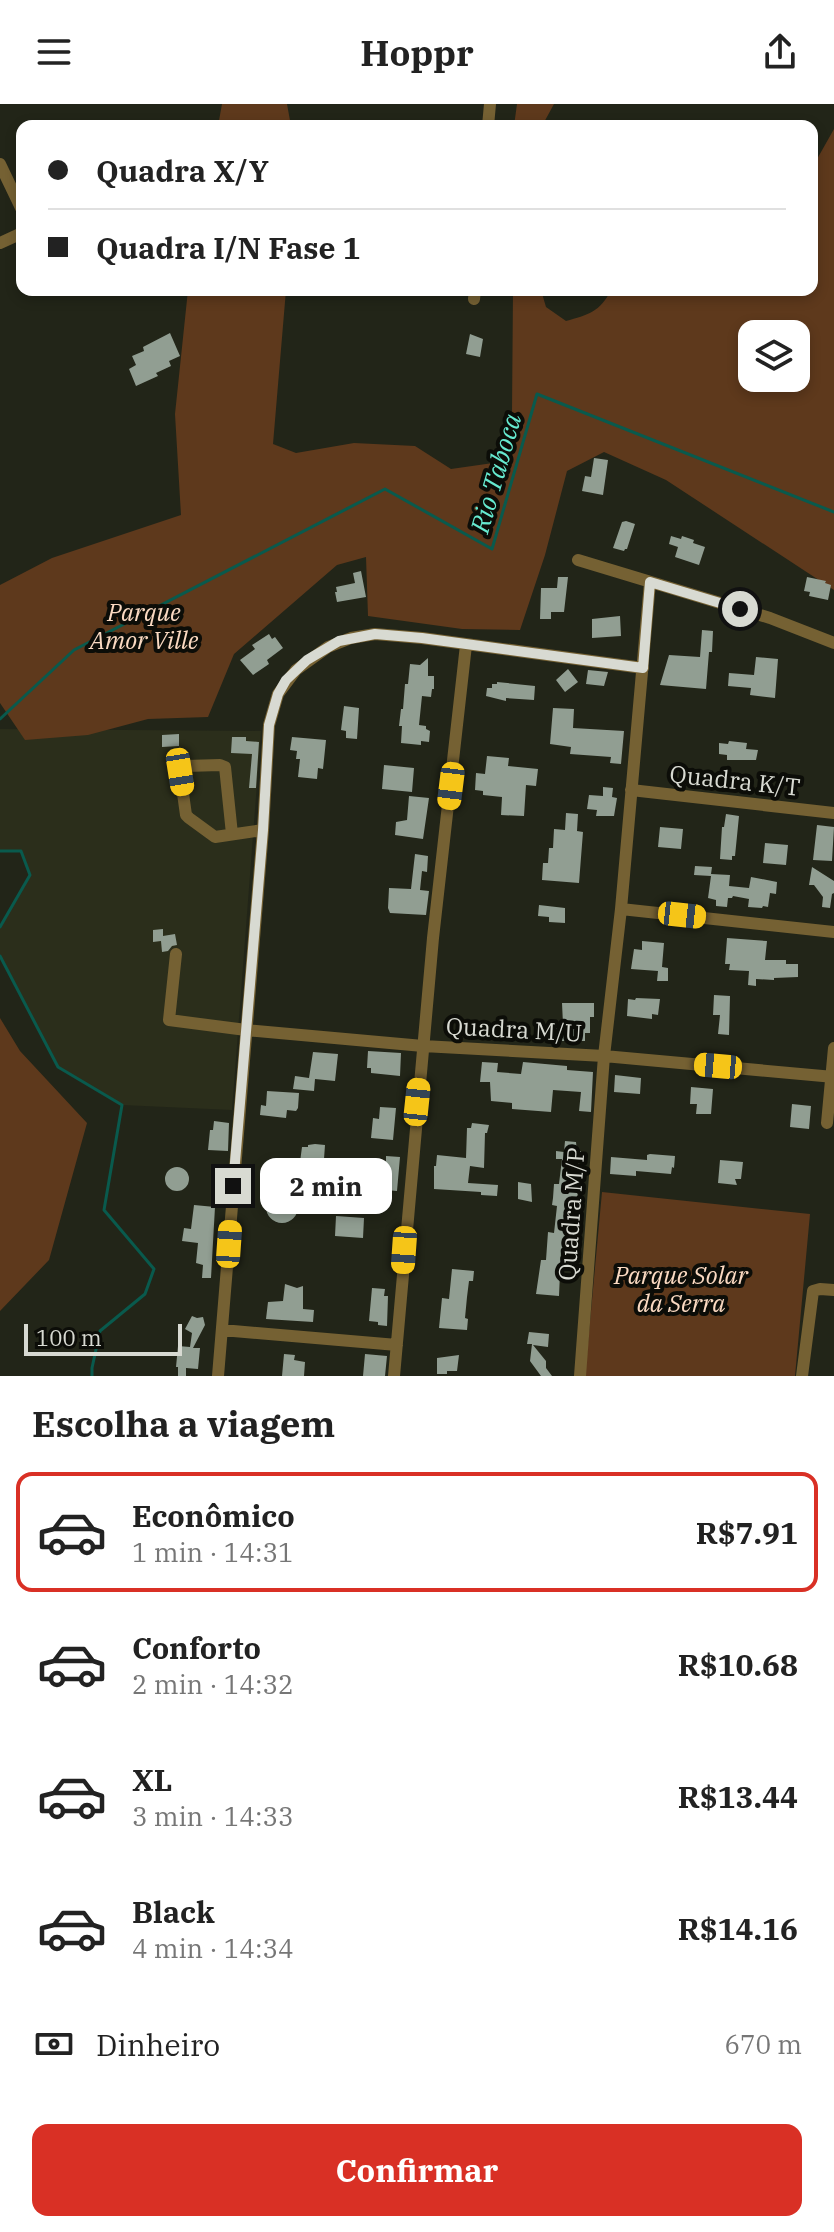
<!DOCTYPE html>
<html lang="pt">
<meta charset="utf-8">
<style>
body{margin:0;font-family:"IBM Plex Serif",serif;background:#f6f6f6;color:#222;height:100vh;display:flex;flex-direction:column;font-size:30px;white-space:nowrap}
*{box-sizing:border-box;margin:0}
p{font-size:26px;color:#767676}
.icon{flex:none;width:44px;height:44px;fill:none;stroke:currentColor;stroke-width:2;stroke-linecap:round;stroke-linejoin:round}
.map{position:relative;height:1272px;overflow:hidden}
.side{display:flex;flex-direction:column;background:#fff;flex:1}
.side>*{flex:none}
.hud{position:absolute;left:16px;top:16px;width:802px;height:176px;border-radius:16px;box-shadow:0 4px 12px #0003;display:grid;align-content:center;height:176px;padding:0 32px;background:#fff}
.controls{position:absolute;left:738px;top:216px;display:grid;gap:16px}
.controls a{display:grid;place-items:center;width:72px;height:72px;border-radius:16px;background:#fff;box-shadow:0 4px 12px #0003;font-size:40px}
.scale{position:absolute;left:24px;bottom:20px;width:158px;box-sizing:border-box;padding-left:8px;border:4px solid #d8dad2;border-top:0;font-size:22px;line-height:28px;white-space:nowrap;color:#d8dad2;-webkit-text-stroke:6px #0c0d08;paint-order:stroke}
.end{position:absolute;width:36px;height:36px;margin:-18px;border:10px solid #d8dad2;background:#111;box-shadow:0 0 0 4px #111}
.from{border-radius:50%}
.bubble{position:absolute;height:56px;border-radius:16px;background:#fff;box-shadow:0 4px 12px #0003;font-size:26px;font-weight:700;line-height:56px;text-align:center}
.car{position:absolute;width:24px;height:48px;margin:-24px -12px;border-radius:10px;box-shadow:0 0 6px 2px #0007;background:linear-gradient(#f5c518 24%,#345 0 40%,#f5c518 0 76%,#345 0 86%,#f5c518 0)}
.hud b{display:flex;align-items:center;gap:28px;height:76px;font-size:30px}
.hud b+b{border-top:2px solid #e0e0e0}
.hud i{width:20px;height:20px;background:#222}
ul{padding:0;list-style:none}
li{display:flex;align-items:center;gap:24px;height:120px;margin:0 16px 12px;padding:0 16px;border:4px solid transparent;border-radius:16px}
li div{flex:1}
li b{display:block;font-size:30px}
li em{font-style:normal;font-weight:700}
li.current{border-color:#d93025}
li>.icon{width:72px;height:72px;stroke-width:1.5}
h2{padding:0 32px;font-size:36px;line-height:96px}
.pay{display:flex;align-items:center;gap:20px;height:88px;padding:0 32px;font-size:30px}
.pay p{margin-inline-start:auto}
.action{display:flex;gap:16px;margin-top:auto;padding:16px 32px}
.action a{flex:1;height:92px;border-radius:16px;background:#d93025;color:#fff;font-size:32px;font-weight:700;line-height:92px;text-align:center}
header{display:flex;justify-content:space-between;align-items:center;height:104px;padding:0 32px;background:#fff;font-size:36px;font-weight:700}
.map>svg:first-child{display:block}
.built{fill:#2b2e1b}
.green{fill:#5e391c;fill-rule:evenodd}
.lines{fill:none;stroke-linecap:round;stroke-linejoin:round}
.stream{stroke:#095a4d;stroke-width:3}
.building{fill:#919e92}
.minor{stroke:#756133;stroke-width:12}
.route{stroke:#d8dad2;stroke-width:10}
.labels{text-anchor:middle;dominant-baseline:central;stroke-width:8;stroke-linejoin:round;paint-order:stroke}
.park-label{font-size:24px;font-style:italic;fill:#fbdac2;stroke:#0c0d08}
.street-label{font-size:24px;fill:#d8dad2;stroke:#0c0d08}
.water-label{font-size:26px;font-style:italic;fill:#66ead0;stroke:#0c0d08}
</style>
<header><svg class="icon" aria-label="menu" viewBox="0 0 24 24"><path d="M4 6h16M4 12h16M4 18h16"/></svg>Hoppr<svg class="icon" aria-label="share" viewBox="0 0 24 24"><path d="M12 15V3M7 8l5-5 5 5M5 13v7h14v-7"/></svg></header>
<div class="map">
<svg width="834" height="1272" viewBox="0 0 834 1272">
<rect width="100%" height="100%" fill="#222518"/>
<path class="built" d="M 0,625 L 261,627 L 232,1006 L 122,1001 L 58,963 L 0,852 L 0,823 L 30,771 L 21,747 L 0,747 Z"/>
<path class="green" d="M 222,0 L 287,0 L 291,22 L 218,22 Z
M 517,0 L 554,0 L 542,22 L 514,22 Z
M 834,25 L 834,486 L 666,376 L 604,348 L 567,367 L 545,451 L 520,526 L 462,525 L 368,512 L 366,453 L 337,461 L 234,550 L 208,613 L 148,615 L 88,631 L 25,636 L 0,599 L 0,481 L 52,454 L 181,411 L 175,310 L 188,186 L 286,186 L 273,340 L 296,349 L 354,339 L 415,342 L 451,365 L 493,359 L 512,308 L 513,186 L 541,186 L 546,203 L 566,217 C 588,211 600,208 611,186 L 812,186 L 812,64 ZM 752,230 L 796,230 L 796,274 L 752,274 Z
M 0,914 L 20,947 L 87,1019 L 49,1156 L 0,1207 Z
M 602,1088 L 810,1110 L 795,1272 L 585,1272 Z"/>
<g class="lines">
<path class="stream" d="M 0,615 L 74,546 L 385,385 L 492,445 L 537,290 L 834,408
M 0,747 L 21,747 L 30,771 L 0,823
M 0,852 L 58,963 L 122,1001 L 104,1106 L 154,1165 L 145,1190 L 100,1227 L 92,1264 L 92,1272"/>
</g>
<path class="building" d="M 170,229 L 180,252 L 169,257 L 171,262 L 156,269 L 158,272 L 136,282 L 129,265 L 136,261 L 132,252 L 144,247 L 143,243 Z
M 470,230 L 483,235 L 480,253 L 466,250 Z
M 594,354 L 608,356 L 603,391 L 582,387 L 585,372 L 591,373 Z
M 626,417 L 635,420 L 627,445 L 625,445 L 624,447 L 613,444 L 622,418 Z
M 671,432 L 681,435 L 682,432 L 694,436 L 693,439 L 705,443 L 699,461 L 675,453 L 678,443 L 669,440 Z
M 361,467 L 366,493 L 337,498 L 335,488 L 337,488 L 336,483 L 355,479 L 353,469 Z
M 558,473 L 568,473 L 564,508 L 551,508 L 551,515 L 540,515 L 541,484 L 557,484 Z
M 807,473 L 826,477 L 825,479 L 831,481 L 828,496 L 809,492 L 810,488 L 804,487 Z
M 620,512 L 621,532 L 592,534 L 592,515 Z
M 702,526 L 713,527 L 712,548 L 709,548 L 706,585 L 660,581 L 669,551 L 700,553 Z
M 269,530 L 272,535 L 275,533 L 283,544 L 267,556 L 269,560 L 253,571 L 240,556 L 255,545 L 252,541 Z
M 756,553 L 778,555 L 775,594 L 750,591 L 751,584 L 728,582 L 729,569 L 754,571 Z
M 428,554 L 428,572 L 434,572 L 434,585 L 432,585 L 431,593 L 422,592 L 419,621 L 426,622 L 426,625 L 430,627 L 429,638 L 421,637 L 421,641 L 401,639 L 402,622 L 399,622 L 401,605 L 403,605 L 405,580 L 408,580 L 410,560 L 420,561 Z
M 568,565 L 578,578 L 565,588 L 556,576 Z
M 588,566 L 608,568 L 604,582 L 586,580 Z
M 497,578 L 535,582 L 534,596 L 506,594 L 506,597 L 486,592 L 487,584 L 492,584 L 492,580 L 497,580 Z
M 344,602 L 359,604 L 357,635 L 346,634 L 346,627 L 341,626 Z
M 553,604 L 574,605 L 573,624 L 624,627 L 621,660 L 610,659 L 611,653 L 570,650 L 571,643 L 550,640 Z
M 179,630 L 179,642 L 162,643 L 162,631 Z
M 232,633 L 246,633 L 246,637 L 259,638 L 256,684 L 249,684 L 252,650 L 231,649 Z
M 292,633 L 326,636 L 323,665 L 318,664 L 317,675 L 298,673 L 300,655 L 296,655 L 297,647 L 290,646 Z
M 729,637 L 747,639 L 746,645 L 758,646 L 756,656 L 727,656 L 727,651 L 719,650 L 719,639 L 728,640 Z
M 487,652 L 509,654 L 508,662 L 538,665 L 536,682 L 526,681 L 524,712 L 501,711 L 502,693 L 483,691 L 483,687 L 475,686 L 476,669 L 485,670 Z
M 384,661 L 414,664 L 412,688 L 382,685 Z
M 603,683 L 613,684 L 612,693 L 617,694 L 614,712 L 596,712 L 597,706 L 587,705 L 589,691 L 603,692 Z
M 409,692 L 429,694 L 423,735 L 395,731 L 396,718 L 407,716 Z
M 566,709 L 578,710 L 577,727 L 583,728 L 579,779 L 542,776 L 543,759 L 548,759 L 549,744 L 553,744 L 554,725 L 565,726 Z
M 726,710 L 739,712 L 735,752 L 732,752 L 732,756 L 720,755 L 722,723 L 724,723 Z
M 817,721 L 834,723 L 832,757 L 813,756 Z
M 660,723 L 683,725 L 681,745 L 658,743 Z
M 765,739 L 788,741 L 786,761 L 763,759 Z
M 415,750 L 428,752 L 427,768 L 422,767 L 420,786 L 429,787 L 426,811 L 390,809 L 388,804 L 389,784 L 411,785 Z
M 695,762 L 712,763 L 711,770 L 730,771 L 729,782 L 749,784 L 751,773 L 777,778 L 776,790 L 770,789 L 768,803 L 763,802 L 762,804 L 748,803 L 749,795 L 733,792 L 732,794 L 728,794 L 727,803 L 716,802 L 716,796 L 708,794 L 711,772 L 694,771 Z
M 812,763 L 834,777 L 834,789 L 832,790 L 830,804 L 822,803 L 823,793 L 814,781 L 809,781 Z
M 539,801 L 565,804 L 565,819 L 549,818 L 549,813 L 538,812 Z
M 163,825 L 163,832 L 175,830 L 177,841 L 172,842 L 168,847 L 162,848 L 161,837 L 153,838 L 153,826 Z
M 727,834 L 767,837 L 765,856 L 786,856 L 786,860 L 798,860 L 798,873 L 774,874 L 774,876 L 756,875 L 756,882 L 748,881 L 749,867 L 729,866 L 730,860 L 725,860 Z
M 642,837 L 664,839 L 662,863 L 668,864 L 668,877 L 657,877 L 658,867 L 631,865 L 634,845 L 642,846 Z
M 714,891 L 730,892 L 729,931 L 718,930 L 720,911 L 713,911 Z
M 636,894 L 660,895 L 658,911 L 652,910 L 652,915 L 627,912 L 628,895 L 635,896 Z
M 562,899 L 594,899 L 594,913 L 590,913 L 590,929 L 585,929 L 585,937 L 548,937 L 548,921 L 563,920 Z
M 368,947 L 401,949 L 400,972 L 371,969 L 371,964 L 367,964 Z
M 313,948 L 338,950 L 335,977 L 315,975 L 314,987 L 293,985 L 295,972 L 309,974 Z
M 482,958 L 498,959 L 497,968 L 521,970 L 523,958 L 567,962 L 567,966 L 593,968 L 591,1008 L 579,1007 L 581,988 L 553,986 L 551,1008 L 512,1005 L 512,999 L 491,997 L 490,978 L 480,978 Z
M 615,971 L 641,974 L 640,990 L 614,988 Z
M 691,983 L 713,985 L 711,1010 L 696,1010 L 697,1000 L 690,1000 Z
M 267,987 L 299,989 L 298,1004 L 296,1007 L 287,1006 L 286,1014 L 260,1011 L 261,1001 L 266,1002 Z
M 792,1000 L 811,1002 L 809,1025 L 790,1023 Z
M 380,1003 L 396,1004 L 393,1036 L 371,1034 L 373,1014 L 379,1015 Z
M 214,1017 L 229,1019 L 228,1047 L 208,1046 L 210,1026 L 213,1026 Z
M 472,1019 L 489,1021 L 487,1029 L 485,1029 L 484,1064 L 470,1062 L 468,1079 L 498,1081 L 497,1092 L 481,1091 L 481,1088 L 434,1085 L 434,1062 L 436,1062 L 437,1051 L 466,1054 L 467,1024 L 471,1024 Z
M 565,1037 L 576,1038 L 577,1048 L 581,1047 L 577,1080 L 579,1080 L 577,1096 L 574,1095 L 573,1103 L 569,1103 L 566,1136 L 573,1137 L 572,1147 L 561,1147 L 559,1192 L 536,1190 L 541,1156 L 546,1156 L 548,1128 L 554,1129 L 557,1102 L 552,1101 L 553,1094 L 554,1080 L 559,1080 L 562,1055 L 556,1055 L 556,1047 L 564,1048 Z
M 315,1040 L 325,1041 L 324,1055 L 311,1054 L 310,1059 L 300,1058 L 302,1043 L 308,1043 L 308,1041 Z
M 650,1050 L 675,1052 L 674,1064 L 672,1063 L 671,1070 L 636,1067 L 636,1072 L 610,1070 L 611,1053 L 647,1056 L 647,1051 Z
M 386,1052 L 400,1053 L 397,1087 L 363,1084 L 366,1065 L 386,1057 Z
M 720,1056 L 743,1058 L 741,1075 L 735,1075 L 737,1081 L 718,1079 Z
M 327,1061 L 338,1062 L 333,1106 L 321,1105 L 321,1109 L 312,1109 L 304,1083 L 325,1085 Z
M165 1075a12 12 0 1 1 24 0a12 12 0 1 1-24 0Z
M 518,1078 L 531,1080 L 532,1098 L 518,1095 Z
M266 1103a16 16 0 1 1 32 0a16 16 0 1 1-32 0Z
M 194,1101 L 215,1103 L 211,1174 L 202,1174 L 203,1161 L 196,1159 L 198,1139 L 182,1137 L 184,1124 L 191,1125 Z
M 336,1112 L 364,1114 L 363,1134 L 335,1132 Z
M 452,1165 L 474,1167 L 473,1177 L 469,1177 L 467,1193 L 465,1214 L 468,1215 L 467,1226 L 439,1224 L 442,1194 L 449,1195 Z
M 285,1180 L 297,1184 L 303,1182 L 303,1205 L 314,1206 L 313,1218 L 266,1215 L 268,1198 L 283,1197 Z
M 372,1184 L 385,1185 L 384,1192 L 388,1192 L 387,1222 L 378,1221 L 378,1218 L 369,1217 Z
M 192,1212 L 197,1214 L 203,1213 L 205,1221 L 193,1244 L 200,1244 L 198,1265 L 186,1264 L 186,1272 L 178,1272 L 178,1263 L 176,1263 L 178,1242 L 190,1243 L 192,1229 L 185,1225 Z
M 529,1228 L 549,1230 L 548,1243 L 533,1241 L 546,1257 L 546,1264 L 552,1272 L 541,1272 L 530,1257 L 532,1240 L 527,1240 Z
M 284,1250 L 295,1251 L 294,1256 L 305,1258 L 304,1272 L 282,1272 Z
M 365,1250 L 387,1252 L 385,1272 L 363,1272 Z
M 459,1251 L 457,1267 L 447,1267 L 447,1270 L 437,1270 L 437,1254 Z"/>
<g class="lines">
<path class="minor" d="M 488,22 L 490,0
M 0,60 L 22,106
M 0,139 L 22,129
M 474,195 L 475,186
M 578,456 L 770,514 L 834,539
M 631,686 L 834,709
M 232,730 L 225,663 L 220,661 L 186,662 L 182,664 L 180,668 L 186,711 L 189,714 L 215,733 L 263,726
M 621,805 L 834,828
M 176,850 L 169,916 L 246,926 L 423,942 L 604,952 L 834,973
M 827,1019 L 834,944
M 222,1226 L 397,1241
M 218,1272 L 263,726 L 269,621 L 278,590 L 296,566 L 328,543 L 351,534 L 375,530 L 422,534 L 643,564
M 394,1272 L 433,834 L 466,541
M 580,1272 L 604,952 L 621,805 L 650,478
M 802,1272 L 813,1187 L 820,1185 L 834,1186"/>
</g>
<g class="lines">
<path class="route" d="M 233,1082 L 263,726 L 269,621 L 278,590 L 286,576 L 307,556 L 339,537 L 375,530 L 422,534 L 643,564 L 650,478 L 740,505"/>
</g>
<g class="labels">
<g class="park-label">
<text x="144" y="508">Parque<tspan x="144" dy="28">Amor Ville</tspan></text>
<text x="681" y="1171">Parque Solar<tspan x="681" dy="28">da Serra</tspan></text>
</g>
<g class="street-label">
<text transform="translate(735 676) rotate(6)">Quadra K/T</text>
<text transform="translate(514 925) rotate(3)">Quadra M/U</text>
<text transform="translate(571 1110) rotate(-86)">Quadra M/P</text>
</g>
<g class="water-label">
<text transform="translate(495 369) rotate(-74)">Rio Taboca</text>
</g>
</g>
</svg>
<div class="controls">
<a><svg class="icon" aria-label="layers" viewBox="0 0 24 24"><path d="M12 4l9 5-9 5-9-5zM3 14l9 5 9-5"/></svg></a>
</div>
<div class="scale">100 m</div>
<i class="end from" style="left:740px;top:505px"></i>
<i class="end" style="left:233px;top:1082px"></i>
<div class="bubble" style="left:260px;top:1054px;width:132px">2 min</div>
<i class="car" style="left:180px;top:668px;rotate:171deg"></i>
<i class="car" style="left:451px;top:682px;rotate:187deg"></i>
<i class="car" style="left:682px;top:811px;rotate:96deg"></i>
<i class="car" style="left:718px;top:962px;rotate:275deg"></i>
<i class="car" style="left:417px;top:998px;rotate:6deg"></i>
<i class="car" style="left:229px;top:1140px;rotate:4deg"></i>
<i class="car" style="left:404px;top:1146px;rotate:184deg"></i>
<div class="hud">
<b><i class="from"></i>Quadra X/Y</b>
<b><i></i>Quadra I/N Fase 1</b>
</div>
</div>
<section class="side">
<h2>Escolha a viagem</h2>
<ul>
<li class="current"><svg class="icon" aria-label="car" viewBox="0 0 24 24"><path d="M5 17H2v-5l4-1 3-4h7l3 4 3 1v5h-3M9 17h6M6 11h13"/><circle cx="7" cy="17" r="2"/><circle cx="17" cy="17" r="2"/></svg><div><b>Econômico</b><p>1 min · 14:31</p></div><em>R$7.91</em></li>
<li><svg class="icon" aria-label="car" viewBox="0 0 24 24"><path d="M5 17H2v-5l4-1 3-4h7l3 4 3 1v5h-3M9 17h6M6 11h13"/><circle cx="7" cy="17" r="2"/><circle cx="17" cy="17" r="2"/></svg><div><b>Conforto</b><p>2 min · 14:32</p></div><em>R$10.68</em></li>
<li><svg class="icon" aria-label="car" viewBox="0 0 24 24"><path d="M5 17H2v-5l4-1 3-4h7l3 4 3 1v5h-3M9 17h6M6 11h13"/><circle cx="7" cy="17" r="2"/><circle cx="17" cy="17" r="2"/></svg><div><b>XL</b><p>3 min · 14:33</p></div><em>R$13.44</em></li>
<li><svg class="icon" aria-label="car" viewBox="0 0 24 24"><path d="M5 17H2v-5l4-1 3-4h7l3 4 3 1v5h-3M9 17h6M6 11h13"/><circle cx="7" cy="17" r="2"/><circle cx="17" cy="17" r="2"/></svg><div><b>Black</b><p>4 min · 14:34</p></div><em>R$14.16</em></li>
</ul>
<div class="pay"><svg class="icon" aria-label="cash" viewBox="0 0 24 24"><path d="M3 7h18v10H3z"/><circle cx="12" cy="12" r="2"/></svg>Dinheiro<p>670 m</p></div>
<div class="action"><a>Confirmar</a></div>
</section>
